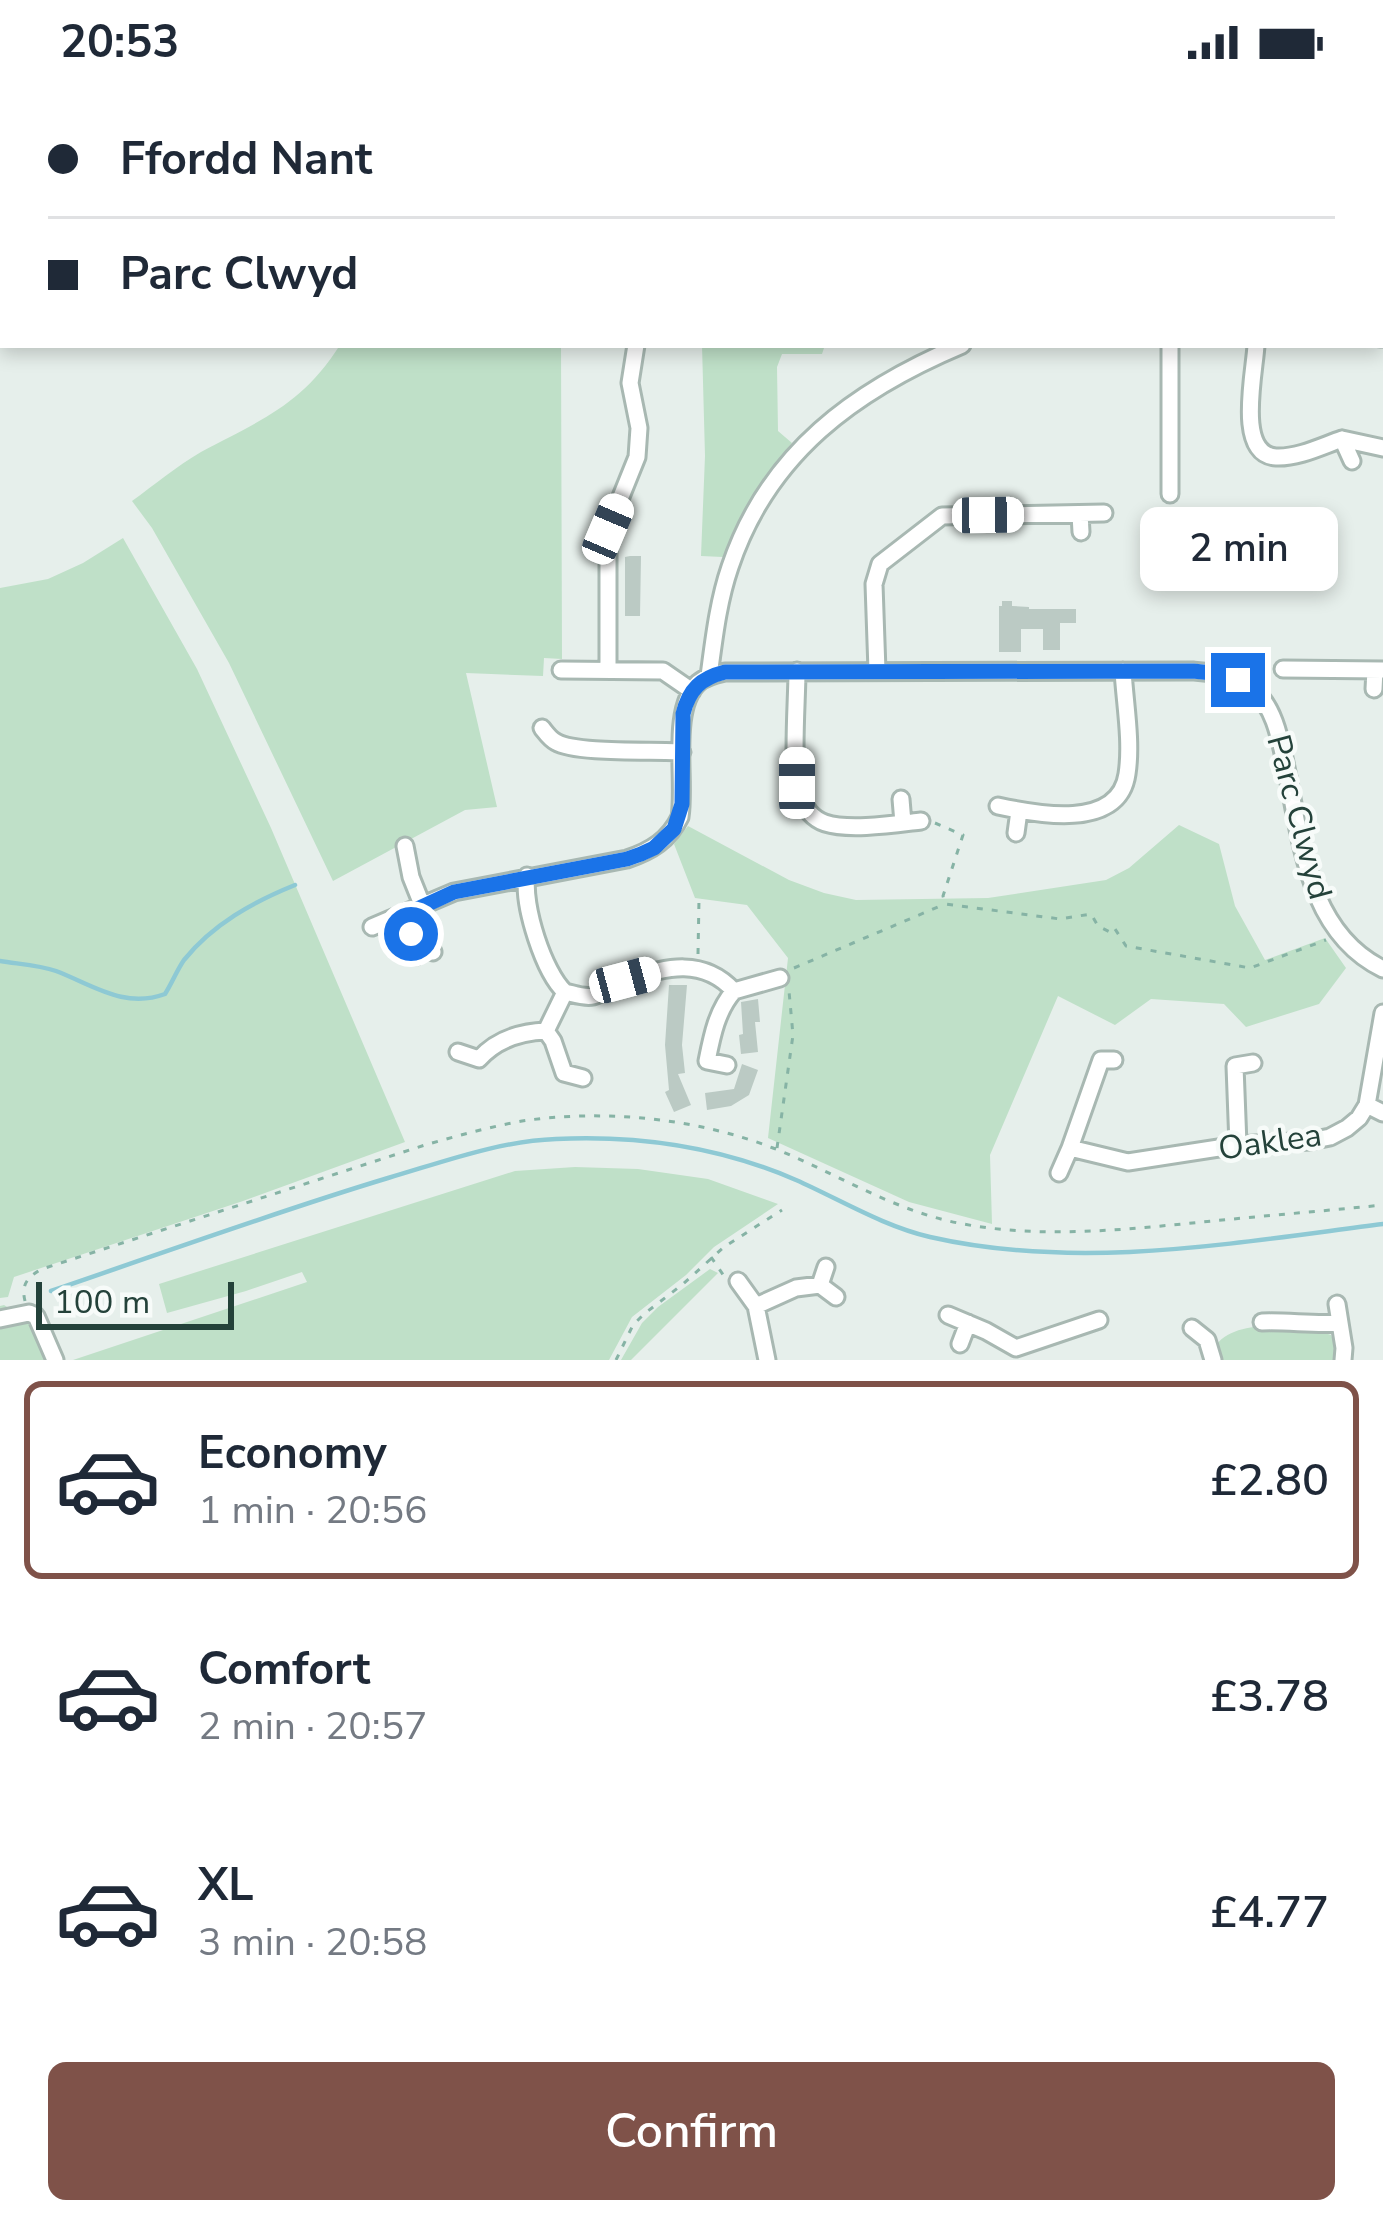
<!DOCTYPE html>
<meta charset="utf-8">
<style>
body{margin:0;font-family:"Nunito Sans",sans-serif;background:#f2f2f3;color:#1f2937;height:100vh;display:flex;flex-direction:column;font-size:45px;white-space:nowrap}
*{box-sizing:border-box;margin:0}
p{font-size:39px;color:#747a83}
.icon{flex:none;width:66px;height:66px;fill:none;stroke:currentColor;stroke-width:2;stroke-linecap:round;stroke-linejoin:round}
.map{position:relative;height:1276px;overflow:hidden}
.details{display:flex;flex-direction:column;background:#fff;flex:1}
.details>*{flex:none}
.top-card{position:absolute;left:0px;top:0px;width:1383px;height:264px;box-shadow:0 6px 18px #0003;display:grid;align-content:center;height:264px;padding:0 48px;background:#fff}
.scale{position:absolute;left:36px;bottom:30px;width:198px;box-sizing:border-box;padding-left:12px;border:6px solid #24423a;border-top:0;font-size:33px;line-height:42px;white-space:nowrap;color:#24423a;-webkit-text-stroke:9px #f7fbf9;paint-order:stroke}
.end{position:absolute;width:54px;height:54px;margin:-27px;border:15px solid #1a73e8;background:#fff;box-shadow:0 0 0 6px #fff}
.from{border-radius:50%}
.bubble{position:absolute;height:84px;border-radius:18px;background:#fff;box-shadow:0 6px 18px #0003;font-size:39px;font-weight:600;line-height:84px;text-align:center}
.car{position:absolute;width:36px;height:72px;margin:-36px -18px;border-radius:15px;box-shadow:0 0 9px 3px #0007;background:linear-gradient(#fff 24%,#345 0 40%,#fff 0 76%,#345 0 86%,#fff 0)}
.top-card b{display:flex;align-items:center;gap:42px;height:114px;font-size:45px}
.top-card b+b{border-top:3px solid #e0e1e3}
.top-card i{width:30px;height:30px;background:#1f2937}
ul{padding:21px 0 0;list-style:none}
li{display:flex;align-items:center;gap:36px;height:198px;margin:0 24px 18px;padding:0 24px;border:6px solid transparent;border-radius:18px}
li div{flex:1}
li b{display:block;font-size:45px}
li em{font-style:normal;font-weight:600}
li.current{border-color:#7f5249}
li>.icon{width:108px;height:108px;stroke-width:1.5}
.cta{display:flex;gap:24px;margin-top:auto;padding:24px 48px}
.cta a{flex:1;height:138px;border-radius:18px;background:#7f5249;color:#fff;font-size:48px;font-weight:600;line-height:138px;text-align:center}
.status{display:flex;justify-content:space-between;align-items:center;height:84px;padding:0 60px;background:#fff;direction:ltr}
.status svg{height:33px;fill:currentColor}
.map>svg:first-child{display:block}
.green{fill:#bfe0c8}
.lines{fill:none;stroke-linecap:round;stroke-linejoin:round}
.stream{stroke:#8ec9d4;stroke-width:4.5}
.river{stroke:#8ec9d4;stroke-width:24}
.building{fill:#bbcac4}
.minor-casing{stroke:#a8b8b2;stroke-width:21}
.path{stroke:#86b3a5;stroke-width:3;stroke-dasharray:6 9;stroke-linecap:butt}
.minor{stroke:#fff;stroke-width:15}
.route{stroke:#1a73e8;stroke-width:15}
.labels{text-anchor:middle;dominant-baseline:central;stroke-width:9;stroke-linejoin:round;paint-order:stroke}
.street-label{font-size:33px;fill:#24423a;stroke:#f7fbf9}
</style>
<div class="status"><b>20:53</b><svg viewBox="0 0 49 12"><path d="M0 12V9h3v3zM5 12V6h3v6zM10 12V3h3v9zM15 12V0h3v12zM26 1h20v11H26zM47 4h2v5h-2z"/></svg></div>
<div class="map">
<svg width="1383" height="1276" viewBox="0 0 1383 1276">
<rect width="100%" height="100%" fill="#e6efeb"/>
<path class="green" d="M 340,261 L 561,261 L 562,575 L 544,574 L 543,592 L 466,589 L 497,723 L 465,726 L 333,797 L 229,579 L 152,444 L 132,417 C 154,401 177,382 201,368 C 261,336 302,321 340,261 Z
M 702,261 L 825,261 L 822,270 L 782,270 L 777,283 L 778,347 L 792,359 C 762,395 740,431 723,473 L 701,472 L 705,372 Z
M 123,454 L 197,585 L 271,744 L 405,1058 L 243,1117 L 14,1193 L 8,1213 L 0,1214 L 0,504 L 48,495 L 83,479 Z
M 1179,741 L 1219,760 L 1235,822 L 1265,876 L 1325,854 L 1346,884 L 1319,920 L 1246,943 L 1224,920 L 1151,915 L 1115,941 L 1058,912 L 990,1071 L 992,1140 L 909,1118 L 768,1054 L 788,874 L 747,821 L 695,814 L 674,760 L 688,742 L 789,796 L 824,809 L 856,816 L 988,814 L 1106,796 L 1129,784 Z
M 575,1083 L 638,1085 L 708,1095 L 778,1120 L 714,1163 L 686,1191 L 632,1233 L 609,1276 L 73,1276 L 307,1198 L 302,1188 L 246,1207 L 167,1229 L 159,1200 L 515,1087 Z
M 710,1185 L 718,1189 L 631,1276 L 621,1276 L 642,1239 L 658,1223 Z
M 4,1221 L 29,1237 L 47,1276 L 0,1276 L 0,1222 Z
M 1301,1241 L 1331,1251 L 1338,1265 L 1337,1276 L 1220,1276 L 1214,1264 C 1230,1238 1273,1242 1301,1241 Z"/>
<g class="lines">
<path class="stream" d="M 0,877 C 18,880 39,881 56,887 C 93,901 124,925 165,910 C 172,899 177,886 184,876 C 213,840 253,818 295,801
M 51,1207 C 163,1169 275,1128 388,1094 C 443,1078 499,1057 556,1055 C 640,1051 720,1063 796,1096 C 841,1116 883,1142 930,1153 C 1079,1187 1234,1159 1383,1140"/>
<path class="river" d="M 502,3 L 504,0
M 0,205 L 3,206"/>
</g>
<path class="building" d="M 630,472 L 641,472 L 640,532 L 625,532 L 625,473 Z
M 1002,517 L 1012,517 L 1012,522 L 1029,523 L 1029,525 L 1076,525 L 1076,539 L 1060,539 L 1060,566 L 1043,566 L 1043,545 L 1021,545 L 1021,568 L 999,568 L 999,522 L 1002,522 Z
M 669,901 L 687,901 L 682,961 L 685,989 L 678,990 L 691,1021 L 674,1028 L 665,1008 L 669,1006 L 665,961 Z
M 758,915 L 760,938 L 755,938 L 758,968 L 741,970 L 739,951 L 743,950 L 741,918 Z
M 742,980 L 758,986 L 749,1011 L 731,1022 L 707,1026 L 705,1009 L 734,1005 Z"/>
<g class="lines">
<g class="minor-casing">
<path id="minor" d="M 970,0 L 971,3
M 810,3 L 814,0
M 1067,3 L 1067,0
M 1380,254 L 1383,254
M 1256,261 C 1255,287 1235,371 1276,373 C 1298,374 1322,362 1342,355
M 1352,377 L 1342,355 L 1383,364
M 1170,410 L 1170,261
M 1080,430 L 1081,448
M 1283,585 L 1383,586
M 561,586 L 663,587 L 692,607
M 608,586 L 608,445 L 637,373 L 639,344 L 630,299 L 636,261
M 797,587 C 797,618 791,686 800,712 C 804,724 813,735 825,739 C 849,747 895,740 921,737
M 877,587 L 874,500 L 880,480 L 942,432 L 1104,429
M 709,592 C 714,555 718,518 730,483 C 768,369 855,306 962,261
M 1374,605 L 1375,586
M 542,644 C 546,649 550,655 556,658 C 576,670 655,666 682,668
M 901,715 L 903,739
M 998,722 C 1035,730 1119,747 1127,690 C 1132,658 1125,620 1123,587
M 1016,749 L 1019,727
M 405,762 L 411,793 L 423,823
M 527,792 C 522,821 544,889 565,908 C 574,910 584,914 593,912 C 605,909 616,900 628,896 C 666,882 704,874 734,907 L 780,894
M 415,827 L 433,868
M 402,832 L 416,863 L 416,872
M 372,843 L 454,808 L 627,775 C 651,767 669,756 680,733 C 686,697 670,625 698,599 C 706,592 716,590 725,588 L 1193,587 C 1214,589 1238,591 1254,606 C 1273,623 1279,650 1284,674 C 1301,750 1305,847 1383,885
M 546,947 L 553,957 L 564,989 L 583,994
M 458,968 L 479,975 C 496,956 520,948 546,947 L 565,908
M 1114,976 L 1101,976 L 1070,1064 L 1128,1078 L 1238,1061 L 1310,1057 L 1330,1053 L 1347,1044 L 1359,1034 L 1367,1021 L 1383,929
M 727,981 L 707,977 C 712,952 717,926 734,907
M 1367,1021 L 1383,1029
M 1238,1061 L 1235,982 L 1253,979
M 1059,1089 L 1070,1064
M 826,1183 L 820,1201 L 836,1213
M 738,1197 L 756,1222 L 767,1276
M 1337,1220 L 1344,1264 L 1343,1276
M 756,1222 L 796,1204 L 820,1201
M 948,1231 L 986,1247 L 1016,1264 L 1099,1236
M 0,1235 L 29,1229 L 36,1232 L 55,1276
M 1262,1238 C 1289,1237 1314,1241 1340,1239
M 1192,1244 L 1207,1256 L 1213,1276
M 960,1260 L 968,1239"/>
</g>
<path class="path" d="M 935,739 L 963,751 L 943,812 L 945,820 L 1060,835 L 1091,830 L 1098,842 L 1112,849 L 1115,845 L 1126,862 L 1250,884 L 1326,856
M 698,870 L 699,815
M 794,884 L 945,820
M 777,1064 L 793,951 L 789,907
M 711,1173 L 726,1195
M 25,1217 C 21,1201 27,1193 42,1185 L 425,1061 C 457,1052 489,1043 522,1037 C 604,1025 696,1034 773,1064 C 834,1088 892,1126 958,1139 C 1039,1155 1121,1146 1202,1138 C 1262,1132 1323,1127 1383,1121
M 616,1276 L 633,1241 L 644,1230 L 683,1200 L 724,1163 L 782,1126"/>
<use href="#minor" class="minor"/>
</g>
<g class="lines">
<path class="route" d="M 411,850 L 402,832 L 454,808 L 627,775 L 641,770 L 654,764 L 674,745 L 682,720 L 683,630 C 689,605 701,594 725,588 L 1193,587 L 1221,590 L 1238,596"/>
</g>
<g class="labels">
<g class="street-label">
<text transform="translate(1299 733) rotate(75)">Parc Clwyd</text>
<text transform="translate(1270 1058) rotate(-8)">Oaklea</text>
</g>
</g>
</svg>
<div class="scale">100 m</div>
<i class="end from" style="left:411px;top:850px"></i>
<i class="end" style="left:1238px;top:596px"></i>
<div class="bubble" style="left:1140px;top:423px;width:198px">2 min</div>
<i class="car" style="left:988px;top:431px;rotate:89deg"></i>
<i class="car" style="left:608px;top:445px;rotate:23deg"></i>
<i class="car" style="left:797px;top:699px;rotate:0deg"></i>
<i class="car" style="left:625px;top:896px;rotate:75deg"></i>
<div class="top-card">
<b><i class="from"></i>Ffordd Nant</b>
<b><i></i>Parc Clwyd</b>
</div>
</div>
<section class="details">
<ul>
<li class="current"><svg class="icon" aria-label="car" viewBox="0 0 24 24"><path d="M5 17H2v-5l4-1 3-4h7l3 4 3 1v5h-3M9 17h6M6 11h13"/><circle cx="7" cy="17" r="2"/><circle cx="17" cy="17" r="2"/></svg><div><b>Economy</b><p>1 min · 20:56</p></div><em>£2.80</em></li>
<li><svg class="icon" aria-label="car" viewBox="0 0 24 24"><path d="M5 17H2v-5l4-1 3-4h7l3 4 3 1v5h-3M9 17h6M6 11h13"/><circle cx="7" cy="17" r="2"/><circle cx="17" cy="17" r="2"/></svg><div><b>Comfort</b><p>2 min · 20:57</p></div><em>£3.78</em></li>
<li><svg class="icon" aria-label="car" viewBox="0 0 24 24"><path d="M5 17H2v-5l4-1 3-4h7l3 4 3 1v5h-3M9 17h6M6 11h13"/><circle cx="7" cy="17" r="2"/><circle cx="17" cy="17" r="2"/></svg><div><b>XL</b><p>3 min · 20:58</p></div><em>£4.77</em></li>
</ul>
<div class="cta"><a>Confirm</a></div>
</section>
